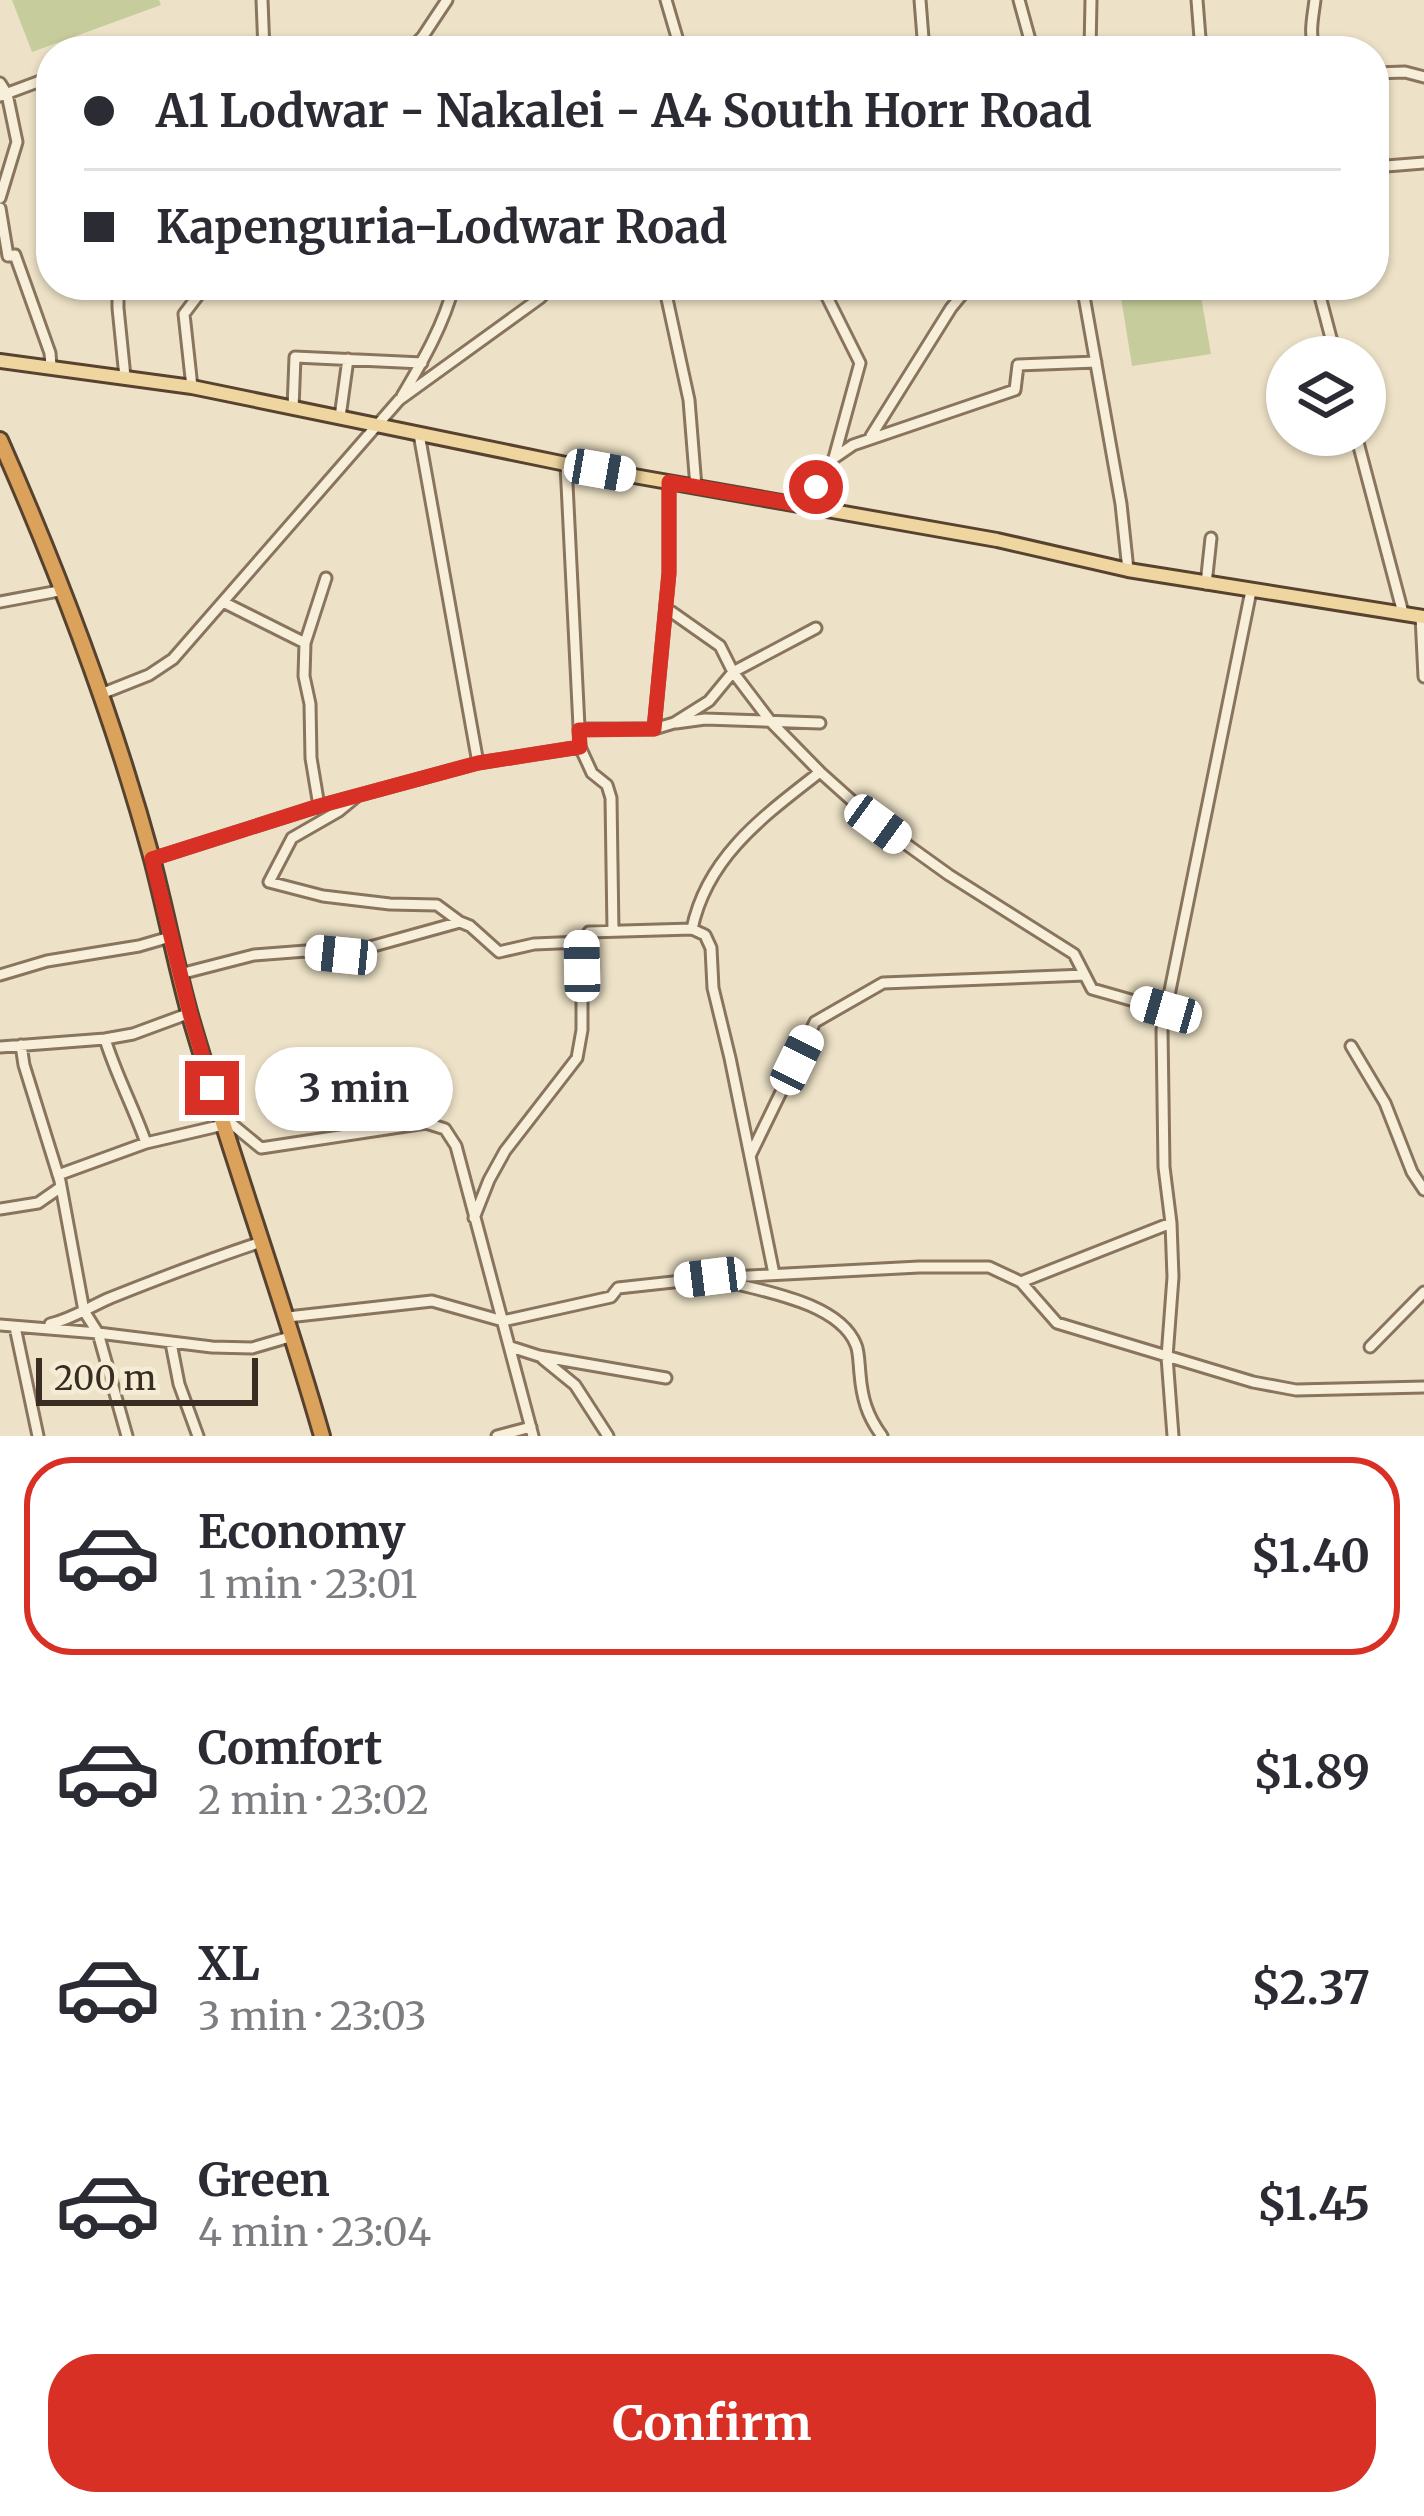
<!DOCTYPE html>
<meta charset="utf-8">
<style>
body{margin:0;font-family:Merriweather,serif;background:#f2f2f3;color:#2b2b33;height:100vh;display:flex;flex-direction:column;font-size:45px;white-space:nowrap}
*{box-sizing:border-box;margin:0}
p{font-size:39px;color:#7c7c81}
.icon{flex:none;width:66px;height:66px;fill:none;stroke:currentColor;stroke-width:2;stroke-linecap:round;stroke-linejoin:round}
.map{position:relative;height:1436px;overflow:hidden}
.details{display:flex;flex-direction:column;background:#fff;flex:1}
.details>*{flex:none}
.top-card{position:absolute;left:36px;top:36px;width:1353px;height:264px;border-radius:48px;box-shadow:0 3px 9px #0004;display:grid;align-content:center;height:264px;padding:0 48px;background:#fff}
.buttons{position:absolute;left:1266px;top:336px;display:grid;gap:24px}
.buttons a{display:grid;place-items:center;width:120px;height:120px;border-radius:50%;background:#fff;box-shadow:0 3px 9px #0004;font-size:60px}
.scale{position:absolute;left:36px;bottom:30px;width:222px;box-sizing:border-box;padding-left:12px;border:6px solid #392c20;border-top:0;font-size:33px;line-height:42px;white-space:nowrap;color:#392c20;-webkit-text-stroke:9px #f5ecd6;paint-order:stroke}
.end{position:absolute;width:54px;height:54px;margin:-27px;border:15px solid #d93025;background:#fff;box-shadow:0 0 0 6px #fff}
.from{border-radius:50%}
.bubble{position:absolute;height:84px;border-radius:42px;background:#fff;box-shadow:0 3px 9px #0004;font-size:39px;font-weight:700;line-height:84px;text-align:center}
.car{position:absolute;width:36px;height:72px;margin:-36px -18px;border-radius:15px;box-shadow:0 0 9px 3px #0007;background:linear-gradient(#fff 24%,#345 0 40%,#fff 0 76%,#345 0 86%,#fff 0)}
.top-card b{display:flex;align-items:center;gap:42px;height:114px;font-size:45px}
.top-card b+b{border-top:3px solid #e1e1e2}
.top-card i{width:30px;height:30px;background:#2b2b33}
ul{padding:21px 0 0;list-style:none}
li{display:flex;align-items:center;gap:36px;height:198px;margin:0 24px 18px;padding:0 24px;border:6px solid transparent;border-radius:48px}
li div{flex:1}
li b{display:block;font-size:45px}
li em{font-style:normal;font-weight:700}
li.active{border-color:#d93025}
li>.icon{width:108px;height:108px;stroke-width:1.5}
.button{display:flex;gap:24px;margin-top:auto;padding:24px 48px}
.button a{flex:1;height:138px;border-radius:48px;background:#d93025;color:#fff;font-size:48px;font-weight:700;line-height:138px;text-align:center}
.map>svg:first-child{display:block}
.green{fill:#c6cc9b}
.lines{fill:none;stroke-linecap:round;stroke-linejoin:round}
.minor-casing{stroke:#89745d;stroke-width:15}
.major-casing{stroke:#574230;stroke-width:18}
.highway-casing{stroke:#574230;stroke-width:20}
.minor{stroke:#f8efda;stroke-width:9}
.major{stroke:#efd6a0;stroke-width:12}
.highway{stroke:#daa25b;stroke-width:14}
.route{stroke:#d93025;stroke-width:15}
</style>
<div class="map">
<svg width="1424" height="1436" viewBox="0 0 1424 1436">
<rect width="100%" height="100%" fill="#ede2c7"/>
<path class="green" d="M 12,0 L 159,0 L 161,5 L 32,52 Z
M 1119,285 L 1199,285 L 1211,354 L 1132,366 Z"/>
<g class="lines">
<g class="minor-casing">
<path id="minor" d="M 262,0 L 264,51
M 666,0 L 681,51
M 920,0 L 924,51
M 1019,0 L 1033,51
M 1197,0 L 1201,51
M 1315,0 C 1313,17 1308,36 1316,51
M 409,51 L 423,36 L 447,0
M 1090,51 L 1091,0
M 1374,73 L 1405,72 L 1424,77
M 0,83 L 7,94 L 17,142 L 0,198
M 0,96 L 51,77
M 1374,167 L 1424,163
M 0,208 L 8,256 L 15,255 L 50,353 L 51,366
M 118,285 L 118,308 L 125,377
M 664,285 L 689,400 L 696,487
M 821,285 L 860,363 L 834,458
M 1082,285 L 1121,504 L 1128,570
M 1317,285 L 1336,357
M 192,387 L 184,314 L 206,285
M 402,396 C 423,361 444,324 454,285
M 293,409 L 295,357 L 422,363
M 340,417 L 348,359
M 419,434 L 478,763 L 580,747
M 1356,435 L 1403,613
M 871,436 L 951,308 L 970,285
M 566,464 L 580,747 L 592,773 L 607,785 L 611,798 L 613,931
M 807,506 L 834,458 L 853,445 L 1015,390 L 1018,365 L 1096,362
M 1206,584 L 1211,538
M 0,602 L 64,590
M 223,602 L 305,643
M 666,608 L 720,646 L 733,672 L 771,722 L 820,772 L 878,824 L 949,875 L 1074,954 L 1092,989 L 1166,1010
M 1421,616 L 1424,677
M 101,694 L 149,675 L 173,659 L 399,400 L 540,298 L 553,285
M 676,723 L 705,719 L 820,723
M 579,729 L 654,729 L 669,573 L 669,482
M 654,729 L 674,723 L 709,701 L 733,672 L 816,628
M 356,797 L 339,811 L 292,838 L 269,882 L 323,896 L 390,904 L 437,905 L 460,922
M 319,806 L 311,758 L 310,704 L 304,676 L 305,643 L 326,578
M 152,859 L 319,806 L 478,763
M 692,929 C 707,856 765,815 820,772
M 180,974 L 254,955 L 306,951 L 341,955 L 460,922 L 470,926 L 499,952 L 534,944 L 582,942 L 589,932 L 692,929 L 705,935 L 711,948 L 713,988 L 730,1058 L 774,1274
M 0,975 L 47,961 L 139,946 L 170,937
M 105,1039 C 116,1075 134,1108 146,1143
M 21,1045 L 24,1065 L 60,1181 L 84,1311 L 98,1333 L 127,1436
M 1351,1046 L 1385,1103 L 1412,1172 L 1424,1190
M 0,1047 L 105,1039 L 133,1034 L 190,1013
M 750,1156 L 815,1022 L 883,983 L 1085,975
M 58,1175 L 146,1143 L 223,1125 L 233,1125 L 261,1148 L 426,1123 L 445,1129 L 456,1146 L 533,1436
M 0,1209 L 38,1203 L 61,1187
M 474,1218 L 489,1180 L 505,1151 L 577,1058 L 582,1030 L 582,942
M 721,1280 C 761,1291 839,1302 856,1345 C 859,1352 859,1365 860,1374 C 862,1398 867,1416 882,1436
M 1021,1282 L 1057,1323 L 1253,1382 L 1296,1390 L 1424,1387
M 288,1317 L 432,1301 L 503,1321 L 611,1297 L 618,1288 L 710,1278 L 919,1267 L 989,1267 L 1021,1282 L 1171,1223
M 50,1324 C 72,1319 89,1307 110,1298 C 160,1278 210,1259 261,1242
M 0,1325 L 98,1333 L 212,1347 L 252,1348 L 293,1336
M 15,1327 L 38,1436
M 171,1343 L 179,1384 L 198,1436
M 511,1347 L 539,1356 L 666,1378
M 1370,1347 L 1424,1292
M 543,1359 L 575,1385 L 608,1436
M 497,1436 L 531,1427
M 1173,1436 L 1167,1357 L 1173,1277 L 1171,1223 L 1164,1167 L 1162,1030 L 1251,591"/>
</g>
<g class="major-casing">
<path id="major" d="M 0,361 L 192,387 L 566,464 L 997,540 L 1128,570 L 1424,617"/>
</g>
<g class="highway-casing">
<path id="highway" d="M 0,440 C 60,576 113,716 152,859 C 166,912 176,966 191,1019 C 232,1159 282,1296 322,1436"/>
</g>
<use href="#minor" class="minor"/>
<use href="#major" class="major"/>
<use href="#highway" class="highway"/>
</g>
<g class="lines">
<path class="route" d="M 212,1088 L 190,1013 L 152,859 L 319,806 L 478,763 L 580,747 L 579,730 L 654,729 L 669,573 L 669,482 L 807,506 L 816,487"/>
</g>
</svg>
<div class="buttons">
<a><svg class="icon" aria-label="layers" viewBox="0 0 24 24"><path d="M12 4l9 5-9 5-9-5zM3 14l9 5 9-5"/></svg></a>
</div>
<div class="scale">200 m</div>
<i class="end from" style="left:816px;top:487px"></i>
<i class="end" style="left:212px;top:1088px"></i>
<div class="bubble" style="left:255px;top:1047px;width:198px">3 min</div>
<i class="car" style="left:600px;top:470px;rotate:100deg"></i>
<i class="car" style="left:878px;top:824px;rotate:126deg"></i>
<i class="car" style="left:341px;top:955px;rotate:276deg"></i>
<i class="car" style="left:582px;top:966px;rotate:359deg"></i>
<i class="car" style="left:1166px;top:1010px;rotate:286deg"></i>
<i class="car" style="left:797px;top:1060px;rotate:26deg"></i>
<i class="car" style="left:710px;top:1277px;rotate:263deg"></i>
<div class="top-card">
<b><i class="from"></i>A1 Lodwar - Nakalei - A4 South Horr Road</b>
<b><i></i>Kapenguria-Lodwar Road</b>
</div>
</div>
<section class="details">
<ul>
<li class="active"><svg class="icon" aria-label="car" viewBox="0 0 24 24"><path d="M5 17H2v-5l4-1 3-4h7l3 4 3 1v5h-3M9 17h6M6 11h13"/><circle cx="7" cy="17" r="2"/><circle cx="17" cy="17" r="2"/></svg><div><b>Economy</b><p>1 min · 23:01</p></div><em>$1.40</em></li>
<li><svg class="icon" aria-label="car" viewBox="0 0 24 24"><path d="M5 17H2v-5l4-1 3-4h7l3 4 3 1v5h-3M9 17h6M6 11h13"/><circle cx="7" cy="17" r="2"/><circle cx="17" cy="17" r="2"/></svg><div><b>Comfort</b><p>2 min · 23:02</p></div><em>$1.89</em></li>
<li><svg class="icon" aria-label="car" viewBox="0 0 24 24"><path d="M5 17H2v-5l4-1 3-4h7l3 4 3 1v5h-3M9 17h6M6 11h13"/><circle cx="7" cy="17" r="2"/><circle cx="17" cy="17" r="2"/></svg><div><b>XL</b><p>3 min · 23:03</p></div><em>$2.37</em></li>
<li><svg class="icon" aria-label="car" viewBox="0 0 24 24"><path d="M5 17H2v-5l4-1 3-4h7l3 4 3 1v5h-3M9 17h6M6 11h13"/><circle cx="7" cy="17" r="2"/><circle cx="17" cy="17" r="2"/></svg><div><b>Green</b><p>4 min · 23:04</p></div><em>$1.45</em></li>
</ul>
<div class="button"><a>Confirm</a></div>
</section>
